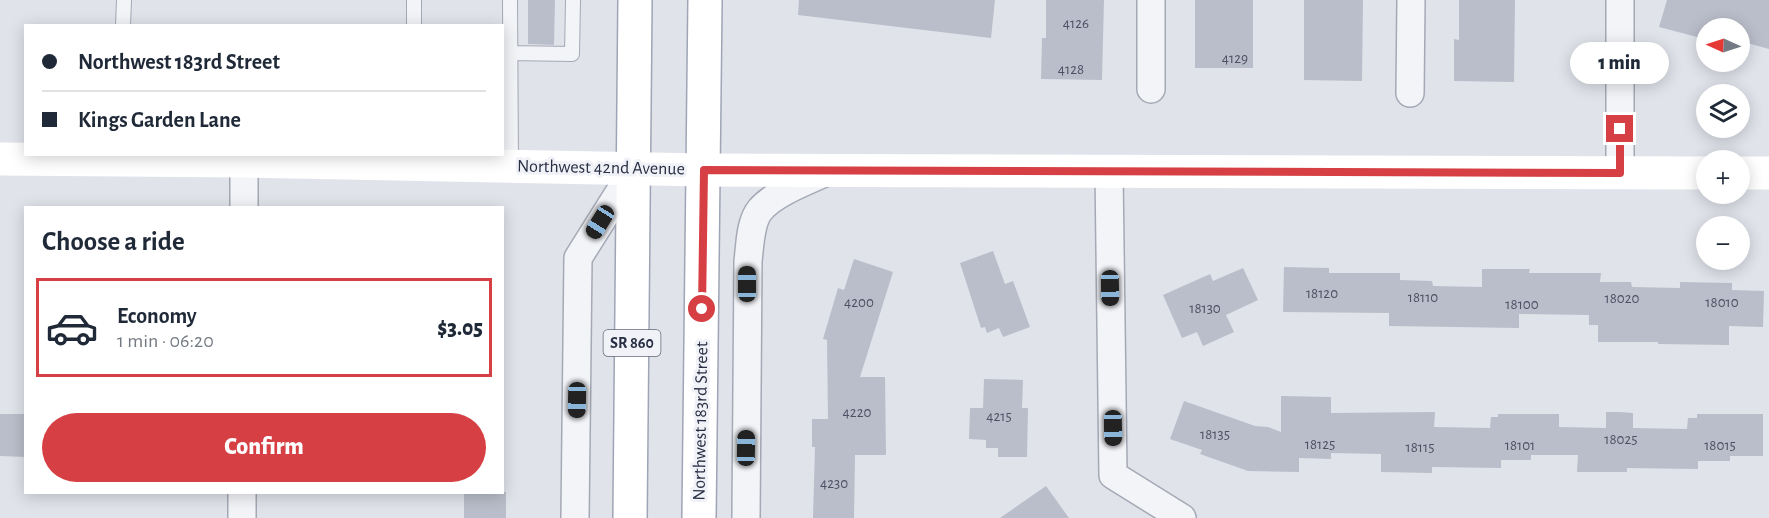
<!DOCTYPE html>
<meta charset="utf-8">
<style>
body{margin:0;font-family:"Alegreya Sans",sans-serif;background:#f2f2f3;color:#1f2937;height:100vh;display:flex;flex-direction:column;font-size:22px;white-space:nowrap}
*{box-sizing:border-box;margin:0}
p{font-size:20px;color:#747a83}
.icon{flex:none;width:33px;height:33px;fill:none;stroke:currentColor;stroke-width:2;stroke-linecap:round;stroke-linejoin:round}
.map{position:relative;flex:1;overflow:hidden}
.side{position:absolute;left:24px;top:206px;width:480px;height:288px;display:flex;flex-direction:column;background:#fff;border-radius:0px;box-shadow:0 3px 15px #0003}
.side>*{flex:none}
.guide{position:absolute;left:24px;top:24px;width:480px;height:132px;border-radius:0px;box-shadow:0 3px 15px #0003;display:grid;align-content:center;height:132px;padding:0 18px;background:#fff}
.needle{width:39px;rotate:273deg}
.fabs{position:absolute;left:1696px;top:18px;display:grid;gap:12px}
.fabs a{display:grid;place-items:center;width:54px;height:54px;border-radius:50%;background:#fff;box-shadow:0 3px 15px #0003;font-size:30px}
.end{position:absolute;width:27px;height:27px;margin:-14px;border:8px solid #d63f43;background:#fff;box-shadow:0 0 0 3px #fff}
.from{border-radius:50%}
.bubble{position:absolute;height:42px;border-radius:21px;background:#fff;box-shadow:0 3px 15px #0003;font-size:20px;font-weight:800;line-height:42px;text-align:center}
.car{position:absolute;width:18px;height:36px;margin:-18px -9px;border-radius:8px;box-shadow:0 0 4px 2px #0007;background:linear-gradient(#222 24%,#8ab4d8 0 40%,#222 0 76%,#8ab4d8 0 86%,#222 0)}
.guide b{display:flex;align-items:center;gap:21px;height:57px;font-size:22px}
.guide b+b{border-top:2px solid #e0e1e3}
.guide i{width:15px;height:15px;background:#1f2937}
ul{padding:0;list-style:none}
li{display:flex;align-items:center;gap:18px;height:99px;margin:0 12px 9px;padding:0 6px;border:3px solid transparent;border-radius:0px}
li div{flex:1}
li b{display:block;font-size:22px}
li em{font-style:normal;font-weight:800}
li.current{border-color:#d63f43}
li>.icon{width:54px;height:54px;stroke-width:1.5}
h2{padding:0 18px;font-size:27px;line-height:72px}
.button{display:flex;gap:12px;margin-top:auto;padding:12px 18px}
.button a{flex:1;height:69px;border-radius:36px;background:#d63f43;color:#fff;font-size:24px;font-weight:800;line-height:69px;text-align:center}
.map>svg:first-child{display:block}
.building{fill:#babeca}
.lines{fill:none;stroke-linecap:round;stroke-linejoin:round}
.lane-casing{stroke:#a5a9b5;stroke-width:16}
.street-casing{stroke:#a5a9b5;stroke-width:30}
.primary-casing{stroke:#9fa5b6;stroke-width:36}
.lane{stroke:#f3f4f8;stroke-width:14}
.street{stroke:#f3f4f8;stroke-width:27}
.secondary{stroke:#fff;stroke-width:33}
.primary{stroke:#fff;stroke-width:33}
.route{stroke:#d63f43;stroke-width:8}
.labels{text-anchor:middle;dominant-baseline:central;stroke-width:6;stroke-linejoin:round;paint-order:stroke}
.number-label{font-size:15px;fill:#4c5265}
.shield{fill:#f0f2f7;stroke:#646979;stroke-width:1.5}
.shield-label{font-size:16px;font-weight:bold;fill:#282e43}
.street-label{font-size:18px;fill:#282e43;stroke:#f0f2f7}
</style>
<div class="map">
<svg width="1769" height="518" viewBox="0 0 1769 518">
<rect width="100%" height="100%" fill="#e0e3ea"/>
<path class="building" d="M 528,0 L 555,0 L 554,45 L 528,44 Z
M 799,0 L 995,0 L 991,38 L 798,15 Z
M 1046,0 L 1104,0 L 1102,80 L 1041,79 L 1042,38 L 1046,38 Z
M 1195,0 L 1253,0 L 1253,68 L 1195,68 Z
M 1304,0 L 1363,0 L 1362,81 L 1304,80 Z
M 1459,0 L 1515,0 L 1514,82 L 1454,81 L 1454,39 L 1459,40 Z
M 1667,0 L 1769,0 L 1769,49 L 1740,41 L 1740,28 L 1707,28 L 1707,32 L 1703,31 L 1701,38 L 1659,27 Z
M 993,251 L 1005,284 L 1013,281 L 1030,327 L 1003,337 L 999,328 L 987,333 L 985,327 L 981,328 L 960,263 Z
M 854,259 L 893,272 L 860,377 L 885,377 L 886,455 L 855,455 L 854,518 L 813,518 L 815,447 L 812,447 L 812,419 L 828,419 L 827,340 L 823,339 L 838,288 L 844,290 Z
M 1284,267 L 1329,268 L 1329,273 L 1400,273 L 1400,280 L 1432,281 L 1433,286 L 1482,287 L 1482,269 L 1530,269 L 1529,273 L 1601,273 L 1600,282 L 1631,282 L 1632,287 L 1680,288 L 1680,282 L 1732,283 L 1732,290 L 1764,291 L 1763,327 L 1729,326 L 1729,345 L 1658,344 L 1658,342 L 1598,342 L 1598,325 L 1589,325 L 1589,315 L 1519,314 L 1519,328 L 1389,326 L 1389,313 L 1283,312 Z
M 1243,268 L 1258,300 L 1226,315 L 1234,332 L 1203,346 L 1197,332 L 1182,338 L 1163,295 L 1210,274 L 1213,281 Z
M 984,379 L 1023,380 L 1022,408 L 1028,408 L 1027,457 L 998,457 L 998,448 L 986,448 L 986,440 L 969,439 L 970,408 L 983,408 Z
M 1281,396 L 1331,397 L 1331,413 L 1435,412 L 1434,427 L 1490,428 L 1491,417 L 1498,417 L 1498,414 L 1559,414 L 1559,427 L 1606,428 L 1606,412 L 1619,412 L 1633,413 L 1633,428 L 1687,429 L 1688,418 L 1697,418 L 1697,414 L 1763,414 L 1763,456 L 1730,456 L 1730,461 L 1698,461 L 1698,469 L 1627,468 L 1627,472 L 1577,472 L 1578,455 L 1531,455 L 1531,460 L 1501,460 L 1501,468 L 1432,467 L 1432,473 L 1381,472 L 1381,454 L 1331,453 L 1331,459 L 1299,458 L 1299,472 L 1248,471 L 1200,454 L 1202,450 L 1170,439 L 1184,401 L 1255,426 L 1268,427 L 1281,432 Z
M 0,414 L 26,414 L 26,457 L 0,456 Z
M 1046,486 L 1069,518 L 1000,518 Z
M 464,492 L 506,492 L 506,518 L 464,518 Z"/>
<g class="lines">
<g class="lane-casing">
<path id="lane" d="M 510,0 L 511,166
M 123,26 L 124,0
M 414,26 L 414,0
M 502,53 L 572,54 L 573,0"/>
</g>
<g class="street-casing">
<path id="street" d="M 1151,0 L 1151,89
M 1620,0 L 1620,173
M 1410,93 L 1411,0
M 1109,171 L 1113,475 L 1182,518
M 244,207 L 244,161
M 242,518 L 242,492
M 575,518 L 578,258 L 634,169
M 746,518 L 748,261 C 750,246 750,222 760,210 C 775,192 810,180 831,170"/>
</g>
<g class="primary-casing">
<path id="primary" d="M 630,518 L 635,0
M 699,518 L 705,0"/>
</g>
<use href="#lane" class="lane"/>
<use href="#street" class="street"/>
<path class="secondary" d="M 0,159 L 244,161 L 704,170 L 1707,173
M 1740,173 L 1769,173"/>
<use href="#primary" class="primary"/>
</g>
<g class="lines">
<path class="route" d="M 702,309 L 704,170 L 1620,173 L 1620,129"/>
</g>
<g class="labels">
<g class="number-label">
<text x="1076" y="23">4126</text>
<text x="1235" y="58">4129</text>
<text x="1071" y="69">4128</text>
<text x="1322" y="293">18120</text>
<text x="1423" y="297">18110</text>
<text x="1622" y="298">18020</text>
<text x="859" y="302">4200</text>
<text x="1722" y="302">18010</text>
<text x="1522" y="304">18100</text>
<text x="1205" y="308">18130</text>
<text x="857" y="412">4220</text>
<text x="999" y="416">4215</text>
<text x="1215" y="434">18135</text>
<text x="1621" y="439">18025</text>
<text x="1320" y="444">18125</text>
<text x="1520" y="445">18101</text>
<text x="1720" y="445">18015</text>
<text x="1420" y="447">18115</text>
<text x="834" y="483">4230</text>
</g>
<rect class="shield" x="603.5" y="330" width="57" height="26" rx="4.5"/>
<g class="shield-label">
<text x="632" y="343">SR 860</text>
</g>
<g class="street-label">
<text transform="translate(601 168) rotate(1)">Northwest 42nd Avenue</text>
<text transform="translate(701 421) rotate(-89)">Northwest 183rd Street</text>
</g>
</g>
</svg>
<div class="fabs">
<a><svg class="needle" viewBox="-14 -14 28 28"><path d="M0-13l5 13h-10z" fill="#e53935"/><path d="M0 13l5-13h-10z" fill="#747a83"/></svg></a>
<a><svg class="icon" aria-label="layers" viewBox="0 0 24 24"><path d="M12 4l9 5-9 5-9-5zM3 14l9 5 9-5"/></svg></a>
<a>+</a>
<a>−</a>
</div>
<i class="end from" style="left:702px;top:309px"></i>
<i class="end" style="left:1620px;top:129px"></i>
<div class="bubble" style="left:1570px;top:42px;width:99px">1 min</div>
<i class="car" style="left:600px;top:222px;rotate:212deg"></i>
<i class="car" style="left:747px;top:284px;rotate:0deg"></i>
<i class="car" style="left:1110px;top:288px;rotate:179deg"></i>
<i class="car" style="left:577px;top:400px;rotate:181deg"></i>
<i class="car" style="left:1113px;top:428px;rotate:179deg"></i>
<i class="car" style="left:746px;top:448px;rotate:1deg"></i>
<div class="guide">
<b><i class="from"></i>Northwest 183rd Street</b>
<b><i></i>Kings Garden Lane</b>
</div>
<section class="side">
<h2>Choose a ride</h2>
<ul>
<li class="current"><svg class="icon" aria-label="car" viewBox="0 0 24 24"><path d="M5 17H2v-5l4-1 3-4h7l3 4 3 1v5h-3M9 17h6M6 11h13"/><circle cx="7" cy="17" r="2"/><circle cx="17" cy="17" r="2"/></svg><div><b>Economy</b><p>1 min · 06:20</p></div><em>$3.05</em></li>
</ul>
<div class="button"><a>Confirm</a></div>
</section>
</div>
